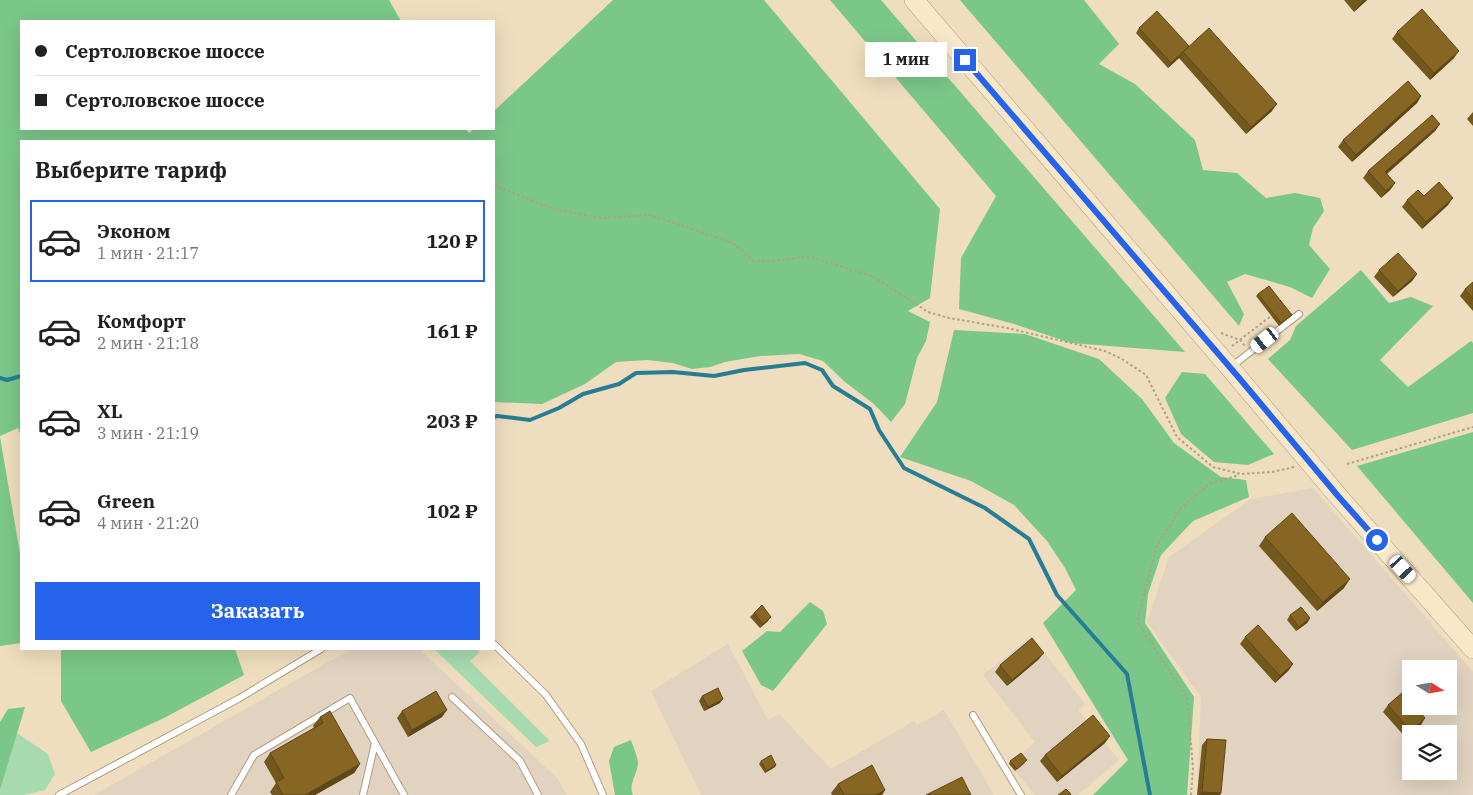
<!DOCTYPE html>
<html lang="ru">
<meta charset="utf-8">
<style>
body{margin:0;font-family:"IBM Plex Serif",serif;background:#f6f6f6;color:#202124;height:100vh;display:flex;flex-direction:column;font-size:19px;white-space:nowrap}
*{box-sizing:border-box;margin:0}
p{font-size:16px;color:#757577}
.icon{flex:none;width:28px;height:28px;fill:none;stroke:currentColor;stroke-width:2;stroke-linecap:round;stroke-linejoin:round}
.map{position:relative;flex:1;overflow:hidden}
.details{position:absolute;left:20px;top:140px;width:475px;height:510px;display:flex;flex-direction:column;background:#fff;border-radius:0px;box-shadow:0 5px 20px #0002}
.details>*{flex:none}
.hud{position:absolute;left:20px;top:20px;width:475px;height:110px;border-radius:0px;box-shadow:0 5px 20px #0002;display:grid;align-content:center;height:110px;padding:0 15px;background:#fff}
.needle{width:32px;rotate:101deg}
.fabs{position:absolute;left:1402px;top:660px;display:grid;gap:10px}
.fabs a{display:grid;place-items:center;width:55px;height:55px;border-radius:0px;background:#fff;box-shadow:0 5px 20px #0002;font-size:25px}
.end{position:absolute;width:22px;height:22px;margin:-11px;border:6px solid #2563eb;background:#fff;box-shadow:0 0 0 2px #fff}
.from{border-radius:50%}
.bubble{position:absolute;height:35px;border-radius:0px;background:#fff;box-shadow:0 5px 20px #0002;font-size:16px;font-weight:800;line-height:35px;text-align:center}
.car{position:absolute;width:15px;height:30px;margin:-15px -8px;border-radius:6px;box-shadow:0 0 4px 1px #0007;background:linear-gradient(#fff 24%,#345 0 40%,#fff 0 76%,#345 0 86%,#fff 0)}
.hud b{display:flex;align-items:center;gap:18px;height:48px;font-size:19px}
.hud b+b{border-top:1px solid #e0e0e0}
.hud i{width:12px;height:12px;background:#202124}
ul{padding:0;list-style:none}
li{display:flex;align-items:center;gap:15px;height:82px;margin:0 10px 8px;padding:0 5px;border:2px solid transparent;border-radius:0px}
li div{flex:1}
li b{display:block;font-size:19px}
li em{font-style:normal;font-weight:800}
li.selected{border-color:#2563eb}
li>.icon{width:45px;height:45px;stroke-width:1.5}
h2{padding:0 15px;font-size:22px;line-height:60px}
.action{display:flex;gap:10px;margin-top:auto;padding:10px 15px}
.action a{flex:1;height:58px;border-radius:0px;background:#2563eb;color:#fff;font-size:20px;font-weight:800;line-height:58px;text-align:center}
.map>svg:first-child{display:block}
.industrial{fill:#e1d3c0;fill-rule:evenodd}
.green{fill:#a7daaf}
.forest{fill:#7bc789}
.lines{fill:none;stroke-linecap:round;stroke-linejoin:round}
.stream{stroke:#267d94;stroke-width:4}
.service-casing{stroke:#ae9e81;stroke-width:8}
.secondary-casing{stroke:#ae9e81;stroke-width:20}
.path{stroke:#afa188;stroke-width:2;stroke-dasharray:2.5 2.5;stroke-linecap:butt}
.service{stroke:#fff;stroke-width:6}
.secondary{stroke:#f9e7ca;stroke-width:19}
.wall{fill:#73581d}
.shaded-wall{fill:#5e4718}
.building{fill:#866622;stroke:#5e4718}
.route{stroke:#2563eb;stroke-width:6}
</style>
<div class="map">
<svg width="1473" height="795" viewBox="0 0 1473 795">
<rect width="100%" height="100%" fill="#eeddbe"/>
<path class="industrial" d="M 1313,488 L 1473,672 L 1473,795 L 1197,795 L 1201,697 L 1147,622 L 1169,557 L 1251,499 ZM 1411,669 L 1449,669 L 1449,706 L 1411,706 ZM 1411,734 L 1449,734 L 1449,771 L 1411,771 Z
M 1031,636 L 1085,704 L 1078,710 L 1119,760 L 1078,795 L 1035,795 L 1009,764 L 1035,742 L 983,675 Z
M 728,644 L 768,720 L 779,714 L 831,769 L 914,721 L 917,725 L 944,710 L 994,795 L 701,795 L 651,691 Z
M 351,649 L 419,649 L 558,779 L 567,795 L 94,795 Z"/>
<path class="green" d="M 434,649 L 477,649 L 480,652 L 470,661 L 550,741 L 536,747 Z
M 17,733 L 48,754 L 55,774 L 45,790 L 24,795 L 0,795 L 0,790 Z"/>
<path class="forest" d="M 0,0 L 389,0 L 401,21 L 21,21 L 21,129 L 466,129 L 469,133 L 474,129 L 494,129 L 494,111 L 613,0 L 764,0 L 940,209 L 930,298 L 908,311 L 930,322 L 926,341 L 917,358 L 905,404 L 891,422 L 874,404 L 845,382 L 823,361 L 799,354 L 760,356 L 725,362 L 710,367 L 692,369 L 673,363 L 647,360 L 616,362 L 585,384 L 542,404 L 494,402 L 494,141 L 21,141 L 21,437 L 18,428 L 0,436 Z
M 830,0 L 881,0 L 1185,352 L 1071,343 L 1014,324 L 959,309 L 961,258 L 996,196 Z
M 960,0 L 1084,0 L 1119,44 L 1099,64 L 1135,84 L 1195,140 L 1203,170 L 1237,173 L 1266,198 L 1295,193 L 1320,198 L 1324,211 L 1313,228 L 1309,245 L 1330,269 L 1312,298 L 1290,287 L 1245,274 L 1227,282 L 1244,314 L 1239,326 Z
M 1361,270 L 1389,303 L 1411,297 L 1433,306 L 1380,360 L 1408,387 L 1471,341 L 1473,343 L 1473,413 L 1352,450 L 1268,359 L 1290,340 L 1296,326 Z
M 954,330 L 1025,334 L 1099,359 L 1142,399 L 1174,443 L 1221,477 L 1246,480 L 1249,497 L 1193,521 L 1161,555 L 1148,594 L 1145,623 L 1194,697 L 1187,795 L 1093,795 L 1128,760 L 1043,623 L 1076,590 L 1065,568 L 1047,541 L 1014,505 L 971,481 L 900,457 L 937,402 Z
M 1182,372 L 1205,374 L 1274,454 L 1248,465 L 1214,462 L 1181,434 L 1165,398 Z
M 1473,432 L 1473,603 L 1357,466 Z
M 0,437 L 21,559 L 21,643 L 0,646 Z
M 810,602 L 823,611 L 827,624 L 773,691 L 761,685 L 742,651 L 767,631 L 780,632 Z
M 61,649 L 235,649 L 244,675 L 164,718 L 91,752 L 61,701 Z
M 25,707 L 0,790 L 0,722 L 8,709 Z
M 631,740 C 633,747 638,757 638,764 C 637,775 628,784 633,795 L 615,795 L 609,761 L 614,747 Z"/>
<g class="lines">
<path class="stream" d="M 0,378 L 7,380 L 21,376
M 494,417 L 497,416 L 530,420 L 559,408 L 583,394 L 619,384 L 636,373 L 673,372 L 714,376 L 744,370 L 805,363 L 822,370 L 833,386 L 870,409 L 879,430 L 904,468 L 985,508 L 1029,539 L 1057,595 L 1127,674 L 1150,795"/>
<g class="service-casing">
<path id="service" d="M 1231,367 L 1299,314
M 494,644 L 546,695 L 581,744 L 603,795
M 452,697 L 520,761 L 538,795
M 973,715 L 1021,795
M 59,795 L 238,699 L 321,649
M 231,795 L 254,755 L 350,698 L 404,795
M 363,795 L 375,743"/>
</g>
<g class="secondary-casing">
<path id="secondary" d="M 914,0 L 1230,368 L 1338,496 L 1473,649"/>
</g>
<path class="path" d="M 494,185 L 510,192 L 554,209 L 601,218 L 651,215 L 733,243 L 754,261 L 775,261 L 807,256 L 872,276 L 928,312 L 949,318 L 1007,328 L 1105,351 L 1122,359 L 1146,375 L 1177,437 L 1213,467 L 1241,474 L 1272,472 L 1294,467
M 1221,333 L 1240,340 L 1245,346
M 1232,346 L 1271,316
M 1347,464 L 1473,427
M 1191,795 L 1193,768 L 1187,698 L 1137,621 L 1157,545 L 1182,507 L 1209,484 L 1239,475"/>
<use href="#service" class="service"/>
<use href="#secondary" class="secondary"/>
</g>
<path class="wall" d="M 1344,0 L 1367,0 L 1354,12 Z
M 1139,28 L 1189,46 L 1272,111 L 1246,134 L 1179,58 L 1168,68 L 1136,33 Z
M 1397,32 L 1454,58 L 1430,80 L 1392,39 Z
M 1421,96 L 1417,103 L 1352,162 L 1338,147 L 1343,140 Z
M 1473,112 L 1473,126 L 1467,119 Z
M 1440,124 L 1435,131 L 1387,174 L 1395,183 L 1390,190 L 1381,198 L 1363,178 L 1368,171 Z
M 1424,196 L 1448,205 L 1422,229 L 1402,207 L 1407,200 Z
M 1379,270 L 1417,274 L 1412,281 L 1393,297 L 1374,277 Z
M 1473,282 L 1473,311 L 1460,296 L 1465,289 Z
M 1258,294 L 1292,315 L 1290,317 L 1279,326 L 1256,296 Z
M 1265,537 L 1344,588 L 1317,611 L 1259,546 Z
M 754,613 L 768,621 L 760,628 L 750,617 Z
M 1290,615 L 1310,618 L 1307,623 L 1296,631 L 1287,620 Z
M 1245,637 L 1293,664 L 1288,671 L 1275,683 L 1240,644 Z
M 1039,659 L 1007,686 L 995,672 L 1000,665 Z
M 702,696 L 720,703 L 704,711 L 699,701 Z
M 1388,705 L 1421,725 L 1406,738 L 1383,712 Z
M 402,711 L 442,717 L 408,737 L 397,718 Z
M 320,717 L 360,764 L 354,773 L 315,795 L 272,795 L 270,792 L 276,783 L 264,762 L 270,753 L 314,728 L 313,726 Z
M 1207,739 L 1221,793 L 1220,795 L 1197,795 L 1202,745 Z
M 1105,743 L 1057,782 L 1040,761 L 1045,755 Z
M 761,761 L 775,767 L 765,773 L 759,764 Z
M 1010,761 L 1025,763 L 1015,771 L 1009,764 Z
M 838,784 L 885,790 L 882,795 L 832,795 L 831,793 Z"/>
<path class="shaded-wall" d="M 1364,0 L 1367,0 L 1354,12 L 1361,3 Z
M 1459,51 L 1454,58 L 1430,80 L 1434,73 Z
M 1182,54 L 1179,58 L 1168,68 L 1171,63 Z
M 1421,96 L 1417,103 L 1352,162 L 1356,155 Z
M 1277,104 L 1272,111 L 1246,134 L 1251,127 Z
M 1440,124 L 1435,131 L 1380,179 L 1385,172 Z
M 1395,183 L 1390,190 L 1381,198 L 1386,191 Z
M 1453,198 L 1448,205 L 1422,229 L 1426,222 Z
M 1417,274 L 1412,281 L 1393,297 L 1398,291 Z
M 1350,579 L 1344,588 L 1317,611 L 1323,602 Z
M 771,617 L 768,621 L 760,628 L 763,624 Z
M 1310,618 L 1307,623 L 1296,631 L 1299,627 Z
M 1044,653 L 1039,659 L 1007,686 L 1012,680 Z
M 1293,664 L 1288,671 L 1275,683 L 1280,676 Z
M 723,699 L 720,703 L 704,711 L 708,707 Z
M 447,710 L 442,717 L 408,737 L 412,730 Z
M 1425,718 L 1421,725 L 1406,738 L 1411,731 Z
M 1110,736 L 1105,743 L 1057,782 L 1062,776 Z
M 360,764 L 354,773 L 315,795 L 305,795 Z
M 776,765 L 775,767 L 765,773 L 766,771 Z
M 885,790 L 882,795 L 876,795 Z
M 1202,792 L 1221,793 L 1220,795 L 1199,795 Z"/>
<path class="building" d="M 1422,9 L 1459,51 L 1434,73 L 1397,32 Z
M 1157,11 L 1189,46 L 1171,63 L 1139,28 Z
M 1209,28 L 1277,104 L 1251,127 L 1183,52 Z
M 1408,81 L 1421,96 L 1356,155 L 1343,140 Z
M 1432,115 L 1440,124 L 1385,172 L 1395,183 L 1386,191 L 1368,171 Z
M 1439,182 L 1453,198 L 1426,222 L 1407,200 L 1418,190 L 1424,196 Z
M 1398,253 L 1417,274 L 1398,291 L 1379,270 Z
M 1473,282 L 1473,299 L 1465,289 Z
M 1269,286 L 1292,315 L 1281,323 L 1258,294 Z
M 1292,513 L 1350,579 L 1323,602 L 1265,537 Z
M 762,605 L 771,617 L 763,624 L 754,613 Z
M 1301,607 L 1310,618 L 1299,627 L 1290,615 Z
M 1258,625 L 1293,664 L 1280,676 L 1245,637 Z
M 1032,638 L 1044,653 L 1012,680 L 1000,665 Z
M 718,688 L 723,699 L 708,707 L 702,696 Z
M 436,691 L 447,710 L 412,730 L 402,711 Z
M 1403,692 L 1411,702 L 1411,706 L 1415,706 L 1425,718 L 1411,731 L 1388,705 Z
M 330,711 L 360,764 L 305,795 L 283,795 L 276,782 L 284,778 L 270,753 L 323,723 L 320,717 Z
M 1093,715 L 1110,736 L 1062,776 L 1045,755 Z
M 1207,739 L 1226,740 L 1221,793 L 1202,792 Z
M 1021,753 L 1027,760 L 1017,769 L 1010,761 Z
M 771,755 L 776,765 L 766,771 L 761,761 Z
M 872,765 L 885,790 L 876,795 L 844,795 L 838,784 Z
M 962,777 L 971,795 L 926,795 Z
M 1066,789 L 1071,794 L 1070,795 L 1058,795 Z"/>
<g class="lines">
<path class="route" d="M 965,60 L 1240,379 L 1338,496 L 1377,540"/>
</g>
</svg>
<div class="fabs">
<a><svg class="needle" viewBox="-14 -14 28 28"><path d="M0-13l5 13h-10z" fill="#e53935"/><path d="M0 13l5-13h-10z" fill="#757577"/></svg></a>
<a><svg class="icon" aria-label="layers" viewBox="0 0 24 24"><path d="M12 4l9 5-9 5-9-5zM3 14l9 5 9-5"/></svg></a>
</div>
<i class="end from" style="left:1377px;top:540px"></i>
<i class="end" style="left:965px;top:60px"></i>
<div class="bubble" style="left:865px;top:42px;width:82px">1 мин</div>
<i class="car" style="left:1265px;top:340px;rotate:232deg"></i>
<i class="car" style="left:1403px;top:569px;rotate:138deg"></i>
<div class="hud">
<b><i class="from"></i>Сертоловское шоссе</b>
<b><i></i>Сертоловское шоссе</b>
</div>
<section class="details">
<h2>Выберите тариф</h2>
<ul>
<li class="selected"><svg class="icon" aria-label="car" viewBox="0 0 24 24"><path d="M5 17H2v-5l4-1 3-4h7l3 4 3 1v5h-3M9 17h6M6 11h13"/><circle cx="7" cy="17" r="2"/><circle cx="17" cy="17" r="2"/></svg><div><b>Эконом</b><p>1 мин · 21:17</p></div><em>120 ₽</em></li>
<li><svg class="icon" aria-label="car" viewBox="0 0 24 24"><path d="M5 17H2v-5l4-1 3-4h7l3 4 3 1v5h-3M9 17h6M6 11h13"/><circle cx="7" cy="17" r="2"/><circle cx="17" cy="17" r="2"/></svg><div><b>Комфорт</b><p>2 мин · 21:18</p></div><em>161 ₽</em></li>
<li><svg class="icon" aria-label="car" viewBox="0 0 24 24"><path d="M5 17H2v-5l4-1 3-4h7l3 4 3 1v5h-3M9 17h6M6 11h13"/><circle cx="7" cy="17" r="2"/><circle cx="17" cy="17" r="2"/></svg><div><b>XL</b><p>3 мин · 21:19</p></div><em>203 ₽</em></li>
<li><svg class="icon" aria-label="car" viewBox="0 0 24 24"><path d="M5 17H2v-5l4-1 3-4h7l3 4 3 1v5h-3M9 17h6M6 11h13"/><circle cx="7" cy="17" r="2"/><circle cx="17" cy="17" r="2"/></svg><div><b>Green</b><p>4 мин · 21:20</p></div><em>102 ₽</em></li>
</ul>
<div class="action"><a>Заказать</a></div>
</section>
</div>
